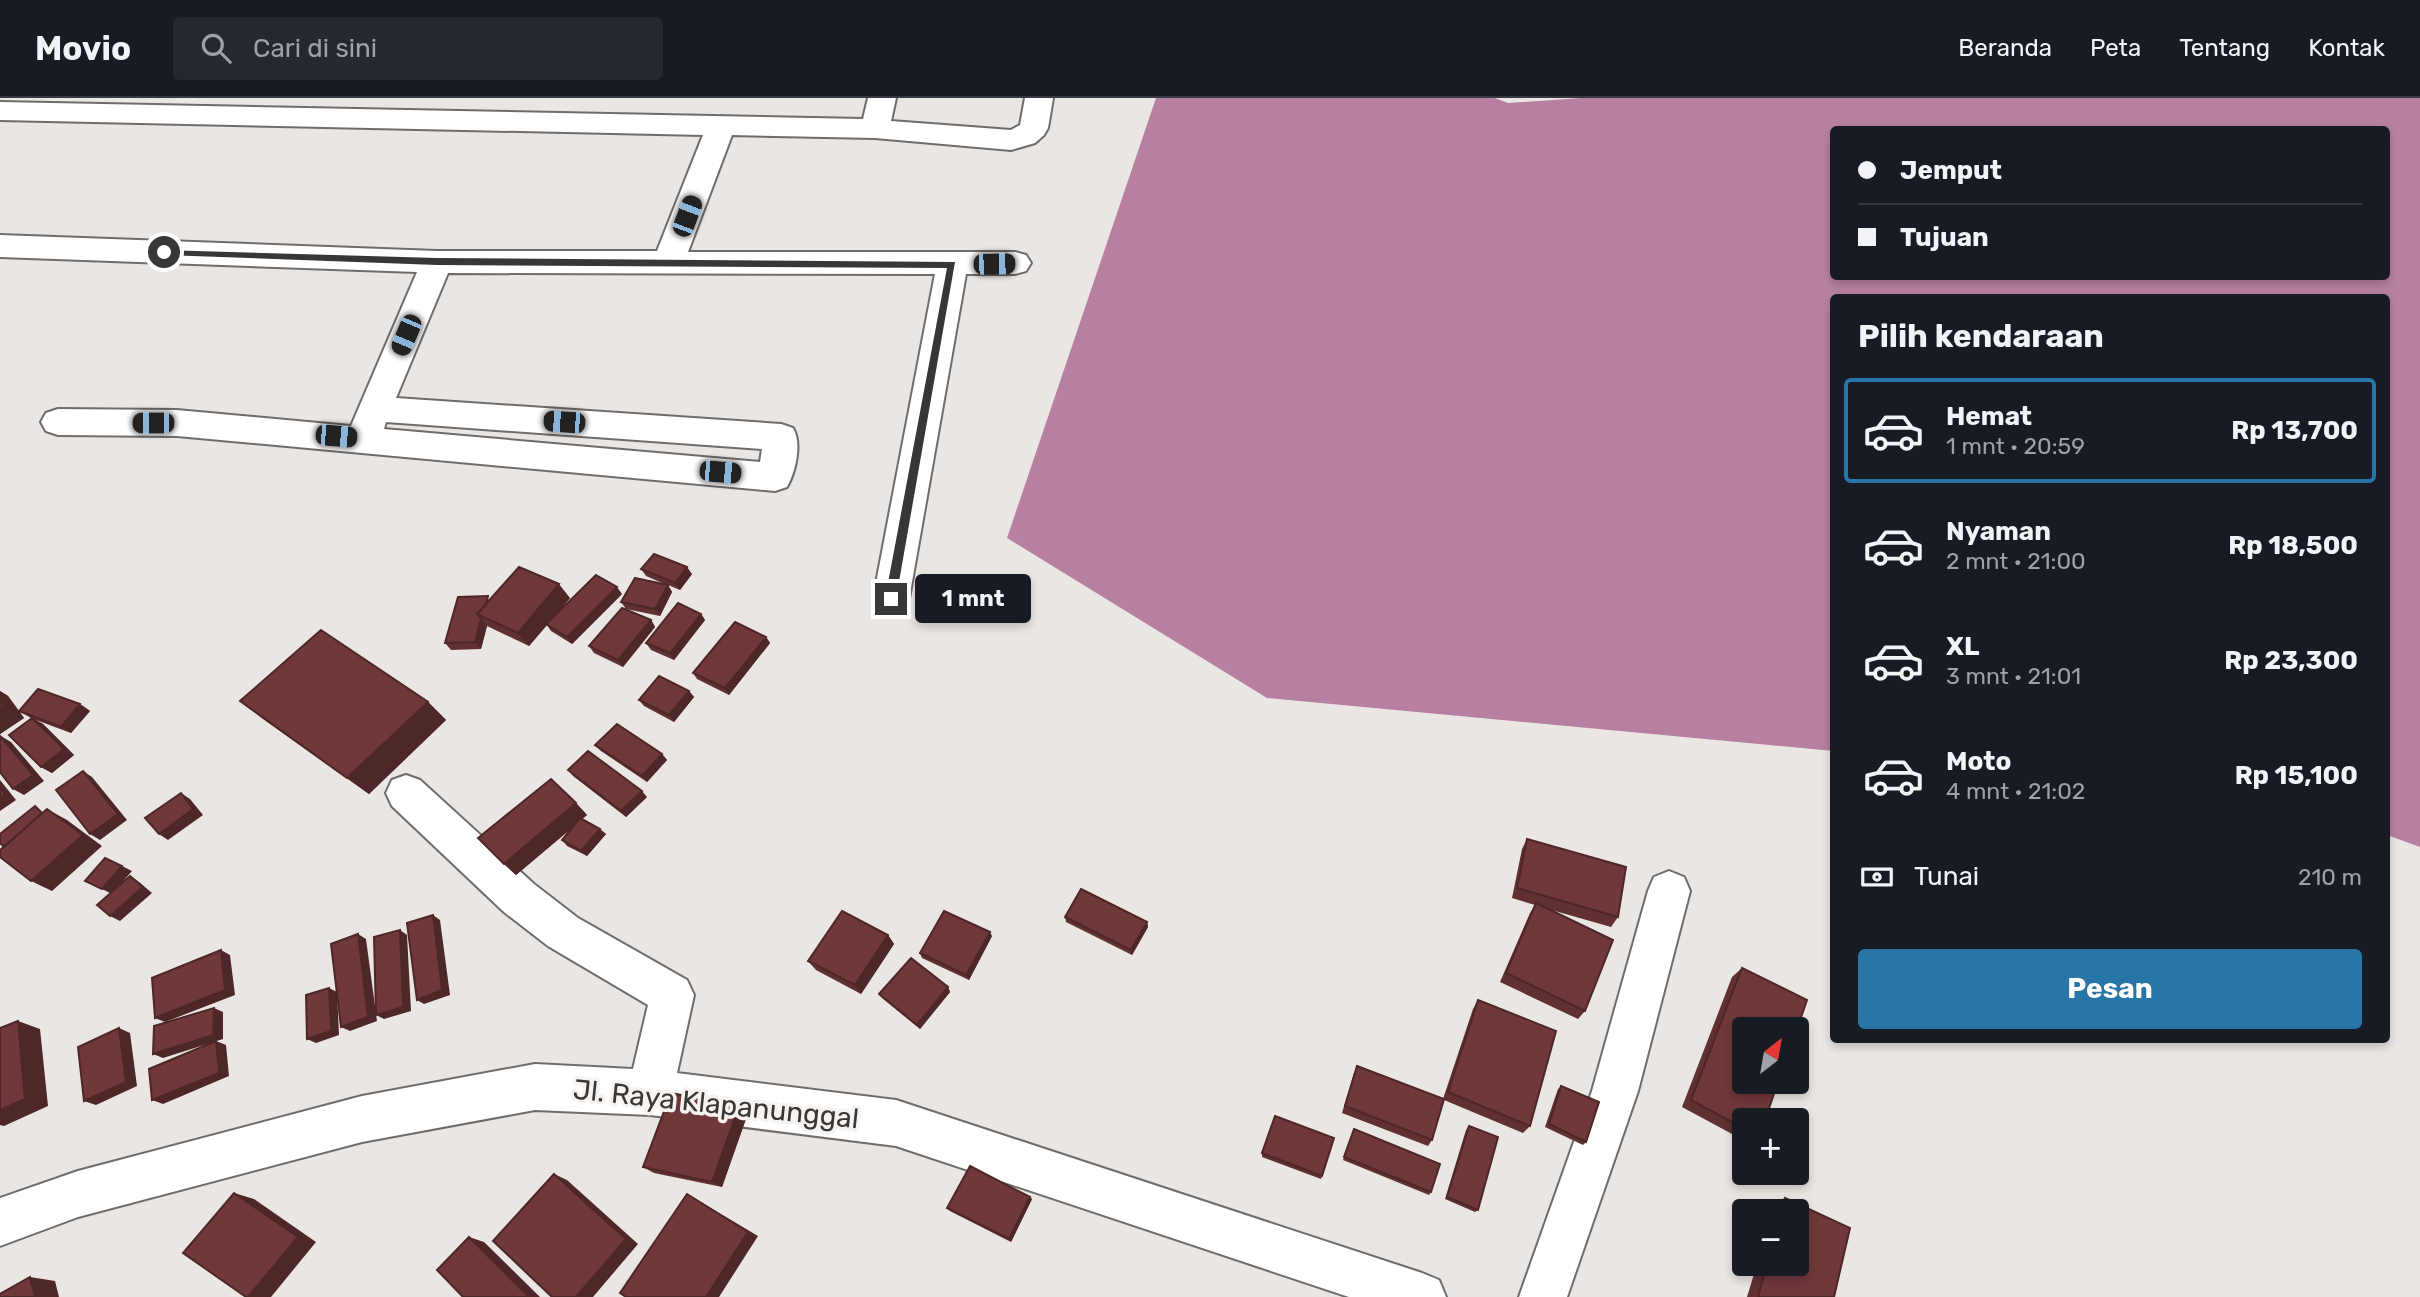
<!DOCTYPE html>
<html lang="id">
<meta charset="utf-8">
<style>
body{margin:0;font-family:Rubik,sans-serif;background:#242831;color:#f1f3f6;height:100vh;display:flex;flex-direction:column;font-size:26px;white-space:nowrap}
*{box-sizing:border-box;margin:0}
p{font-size:23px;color:#9ea1a6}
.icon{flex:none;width:38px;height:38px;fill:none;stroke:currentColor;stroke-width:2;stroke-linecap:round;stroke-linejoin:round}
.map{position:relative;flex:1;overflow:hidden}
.details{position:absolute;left:1830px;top:196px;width:560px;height:749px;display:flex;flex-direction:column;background:#171b24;border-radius:7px;box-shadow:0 4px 10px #0003}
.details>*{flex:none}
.guide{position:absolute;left:1830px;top:28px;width:560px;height:154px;border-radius:7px;box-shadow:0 4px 10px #0003;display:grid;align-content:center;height:154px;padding:0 28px;background:#171b24}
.needle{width:46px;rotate:31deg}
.fabs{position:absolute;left:1732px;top:919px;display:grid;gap:14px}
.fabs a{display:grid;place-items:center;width:77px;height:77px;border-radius:7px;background:#171b24;box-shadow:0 4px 10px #0003;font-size:35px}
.end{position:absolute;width:32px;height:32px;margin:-16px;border:9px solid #393736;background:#fff;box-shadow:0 0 0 4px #fff}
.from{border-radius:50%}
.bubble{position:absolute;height:49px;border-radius:7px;background:#171b24;box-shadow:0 4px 10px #0003;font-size:23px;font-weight:700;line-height:49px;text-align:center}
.car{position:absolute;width:21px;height:42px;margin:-21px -10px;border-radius:9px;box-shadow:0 0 5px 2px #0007;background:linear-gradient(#222 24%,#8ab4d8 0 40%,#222 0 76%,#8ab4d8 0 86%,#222 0)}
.guide b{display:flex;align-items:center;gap:24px;height:66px;font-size:26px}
.guide b+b{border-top:2px solid #363941}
.guide i{width:18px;height:18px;background:#f1f3f6}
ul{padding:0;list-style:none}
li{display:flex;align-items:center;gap:21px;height:105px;margin:0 14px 10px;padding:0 14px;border:4px solid transparent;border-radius:7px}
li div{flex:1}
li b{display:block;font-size:26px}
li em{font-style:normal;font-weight:700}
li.active{border-color:#2875a8}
li>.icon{width:63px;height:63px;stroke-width:1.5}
h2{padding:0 28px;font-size:32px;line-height:84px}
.pay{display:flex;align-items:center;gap:18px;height:77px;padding:0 28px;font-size:26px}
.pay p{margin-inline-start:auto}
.primary-button{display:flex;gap:14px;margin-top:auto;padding:14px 28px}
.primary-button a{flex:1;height:80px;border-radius:7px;background:#2875a8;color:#fff;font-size:28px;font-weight:700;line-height:80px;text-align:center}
header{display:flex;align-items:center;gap:42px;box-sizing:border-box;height:98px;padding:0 35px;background:#171b24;border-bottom:2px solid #363941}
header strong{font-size:33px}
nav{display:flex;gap:38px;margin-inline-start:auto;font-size:24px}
.search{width:490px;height:63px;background:#242831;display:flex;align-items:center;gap:18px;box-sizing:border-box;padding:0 24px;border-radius:7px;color:#9ea1a6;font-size:26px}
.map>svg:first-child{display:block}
.water{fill:#b780a0;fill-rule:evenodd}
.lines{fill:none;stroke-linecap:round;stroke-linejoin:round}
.minor-casing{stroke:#706c6a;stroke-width:4}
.minor{fill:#fff;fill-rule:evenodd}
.wall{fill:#603033}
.shaded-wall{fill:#4e2729}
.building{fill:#70383b;stroke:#4e2729;stroke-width:2}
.route{fill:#393736}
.labels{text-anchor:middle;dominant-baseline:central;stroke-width:7;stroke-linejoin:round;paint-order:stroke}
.near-street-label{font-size:28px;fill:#393736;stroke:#f7f3f0}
</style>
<header>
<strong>Movio</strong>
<div class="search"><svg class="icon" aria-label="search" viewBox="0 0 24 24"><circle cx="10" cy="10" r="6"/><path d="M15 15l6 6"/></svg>Cari di sini</div>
<nav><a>Beranda</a><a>Peta</a><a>Tentang</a><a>Kontak</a></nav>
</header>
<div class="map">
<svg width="2420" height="1199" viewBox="0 0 2420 1199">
<rect width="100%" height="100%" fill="#eae6e3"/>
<path class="water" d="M 1156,0 L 1495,0 L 1508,5 L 1581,0 L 2420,0 L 2420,749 L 2387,737 L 2387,200 L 1834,200 L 1834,653 L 1267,600 L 1007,440 ZM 1834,32 L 2387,32 L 2387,178 L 1834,178 Z"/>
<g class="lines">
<g class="minor-casing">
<path id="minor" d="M 868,0 L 896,0 L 891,23 L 1011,32 L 1020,27 L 1025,0 L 1053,0 L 1048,30 L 1044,37 L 1035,45 L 1011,52 L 875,40 L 732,37 L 688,154 L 1015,154 L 1026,157 L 1031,165 L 1026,173 L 1015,176 L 966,176 L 909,501 L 904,512 L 891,516 L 878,512 L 873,501 L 935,176 L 448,175 L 396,300 L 781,326 L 793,330 C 802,345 796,373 787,389 L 775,393 L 177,338 L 58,337 L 46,333 L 41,324 L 46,315 L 58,311 L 177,312 L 351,328 L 417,174 L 0,159 L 0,137 L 437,153 L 657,153 L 703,37 L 0,22 L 0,4 L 863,21 ZM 386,324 L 762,351 L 760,364 L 384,331 Z
M 406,677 L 420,682 L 534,786 L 578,820 L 687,882 L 694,897 L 677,975 L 896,1002 L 1422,1175 L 1439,1182 L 1446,1199 L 1349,1199 L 896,1048 L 650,1017 L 535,1012 L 362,1044 L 78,1119 L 0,1148 L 0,1100 L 78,1073 L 362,998 L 535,966 L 633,971 L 648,907 L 548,848 L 504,814 L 392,708 L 386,695 L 392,682 Z
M 1669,773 L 1684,779 L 1690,793 L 1638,993 L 1567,1199 L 1519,1199 L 1592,993 L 1648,793 L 1654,779 Z"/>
</g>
<use href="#minor" class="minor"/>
</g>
<path class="wall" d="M 641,471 L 692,476 L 680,492 L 668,487 L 672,494 L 660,518 L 626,511 L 621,504 L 667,487 L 646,478 Z
M 622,496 L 572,546 L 551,533 L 547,527 L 529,548 L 487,528 L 481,551 L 451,552 L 445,545 L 490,501 L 570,500 L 557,516 Z
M 701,516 L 705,522 L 674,562 L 651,552 L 646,545 Z
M 651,522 L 655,529 L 623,569 L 594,555 L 589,548 Z
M 766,539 L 770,545 L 729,597 L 697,581 L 693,575 Z
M 0,593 L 8,598 L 19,613 L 80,606 L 90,613 L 71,635 L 36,622 L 43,626 L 74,657 L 52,675 L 41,669 L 31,620 L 19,613 L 24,620 L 0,636 Z
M 689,593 L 694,599 L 674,624 L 644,608 L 639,602 Z
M 240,603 L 428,604 L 446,622 L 369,696 L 263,621 Z
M 595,647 L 662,656 L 667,662 L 647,684 L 601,653 Z
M 568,672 L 647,699 L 626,719 L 573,678 Z
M 576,705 L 587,717 L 582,721 L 606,736 L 587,758 L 567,748 L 562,742 L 572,730 L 516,777 L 504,766 Z
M 1527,741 L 1618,819 L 1611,829 L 1548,811 L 1585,913 L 1578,921 L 1500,884 L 1530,815 L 1535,807 L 1512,800 L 1522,751 Z
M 1065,819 L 1147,824 L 1148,829 L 1132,857 L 1066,824 Z
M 888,837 L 894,846 L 861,896 L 816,872 L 808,863 Z
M 992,838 L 969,882 L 922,860 L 920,855 Z
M 1742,870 L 1745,1022 L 1745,1043 L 1682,1009 L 1732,879 Z
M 948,889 L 950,894 L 920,931 L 882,900 L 879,896 Z
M 1478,902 L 1530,1028 L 1523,1035 L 1444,1002 L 1432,1042 L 1428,1048 L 1342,1015 L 1354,975 L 1443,1001 L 1473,911 Z
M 1561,988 L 1586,1044 L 1583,1047 L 1545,1029 L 1558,991 Z
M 739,1008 L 748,1015 L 722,1089 L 654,1075 L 643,1069 Z
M 1469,1028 L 1478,1112 L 1475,1114 L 1445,1101 L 1466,1032 Z
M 1354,1031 L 1431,1094 L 1429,1097 L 1343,1062 Z
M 1334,1040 L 1321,1081 L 1262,1059 L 1262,1055 Z
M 1785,1100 L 1850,1130 L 1834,1199 L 1747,1199 L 1757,1166 L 1797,1166 L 1797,1113 L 1771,1113 L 1773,1105 Z
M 1032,1101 L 1011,1144 L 950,1113 L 947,1110 Z"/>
<path class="shaded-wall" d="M 687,469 L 692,476 L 680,492 L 675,485 Z
M 559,486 L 570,500 L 529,548 L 518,535 Z
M 668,487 L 672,494 L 660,518 L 655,511 Z
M 617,489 L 622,496 L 572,546 L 567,539 Z
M 701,516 L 705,522 L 674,562 L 670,555 Z
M 481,521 L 487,528 L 481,551 L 475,544 Z
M 651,522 L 655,529 L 623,569 L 618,562 Z
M 766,539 L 770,545 L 729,597 L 725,590 Z
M 0,593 L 8,598 L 24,620 L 0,636 Z
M 689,593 L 694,599 L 674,624 L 669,617 Z
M 428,604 L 446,622 L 369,696 L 347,680 Z
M 80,606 L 90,613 L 71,635 L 61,629 Z
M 32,620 L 43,626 L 74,657 L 52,675 L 41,669 Z
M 1,638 L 11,644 L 44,683 L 24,697 L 13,691 Z
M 662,656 L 667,662 L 647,684 L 642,678 Z
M 83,673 L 92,679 L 127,722 L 100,742 L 90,736 Z
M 0,682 L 16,702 L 0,713 Z
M 642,693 L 647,699 L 626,719 L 621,713 Z
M 181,695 L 190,701 L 203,717 L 168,742 L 159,736 Z
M 576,705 L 587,717 L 516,777 L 504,766 Z
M 47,711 L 67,722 L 102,748 L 52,793 L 31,783 Z
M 600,731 L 606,736 L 587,758 L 581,753 Z
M 122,768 L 132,773 L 112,796 L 102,791 Z
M 130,778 L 139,784 L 152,795 L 120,823 L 110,818 Z
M 433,817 L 440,822 L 450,897 L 424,906 L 417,902 Z
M 1147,824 L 1148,829 L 1132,857 L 1131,852 Z
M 400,832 L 407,837 L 411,913 L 384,921 L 376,917 Z
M 990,834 L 992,838 L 969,882 L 966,877 Z
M 358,836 L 366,841 L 377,923 L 350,933 L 341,929 Z
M 888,837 L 894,846 L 861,896 L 855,887 Z
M 221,852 L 230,857 L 235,897 L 165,924 L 155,920 Z
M 948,889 L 950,894 L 920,931 L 917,927 Z
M 329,890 L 337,894 L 339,937 L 316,945 L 307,941 Z
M 214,910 L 223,914 L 223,941 L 163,960 L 153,956 Z
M 18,923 L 40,931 L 48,1008 L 4,1028 L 0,1027 L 0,1012 Z
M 119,930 L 130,935 L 137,988 L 96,1007 L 84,1003 Z
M 216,943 L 226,947 L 229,978 L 163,1006 L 152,1002 Z
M 739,1008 L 748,1015 L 722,1089 L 712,1084 Z
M 554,1076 L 567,1082 L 638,1146 L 593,1199 L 576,1199 Z
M 234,1095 L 254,1101 L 316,1144 L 271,1199 L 248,1199 Z
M 687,1096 L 758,1138 L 719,1199 L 706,1199 Z
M 1030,1099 L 1032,1101 L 1011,1144 L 1009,1141 Z
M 469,1139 L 484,1144 L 540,1199 L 529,1199 Z
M 30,1179 L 55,1183 L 59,1199 L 35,1199 Z"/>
<path class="building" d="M 654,456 L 687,469 L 675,485 L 641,471 Z
M 519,469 L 559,486 L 518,535 L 477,516 Z
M 596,477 L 617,489 L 567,539 L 546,526 Z
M 635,480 L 668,487 L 655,511 L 621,504 Z
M 488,498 L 486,507 L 477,516 L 481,521 L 475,544 L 445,545 L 458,499 Z
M 678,505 L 701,516 L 670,555 L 646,545 Z
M 622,510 L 651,522 L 618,562 L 589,548 Z
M 735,524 L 766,539 L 725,590 L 693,575 Z
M 321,532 L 428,604 L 347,680 L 240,603 Z
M 659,578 L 689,593 L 669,617 L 639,602 Z
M 38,591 L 80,606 L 61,629 L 19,613 Z
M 0,602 L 4,608 L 0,611 Z
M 32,620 L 64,651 L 41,669 L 9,637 Z
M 617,626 L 662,656 L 642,678 L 595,647 Z
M 0,638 L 33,677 L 13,691 L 0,674 Z
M 588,653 L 642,693 L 621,713 L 568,672 Z
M 83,673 L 118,716 L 90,736 L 56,692 Z
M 551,681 L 576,705 L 504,766 L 478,740 Z
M 0,690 L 5,696 L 0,700 Z
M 181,695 L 193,711 L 159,736 L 145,720 Z
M 35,708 L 42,715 L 4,749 L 0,745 L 0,736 Z
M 47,711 L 83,737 L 31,783 L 0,759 L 0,752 Z
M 580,720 L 600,731 L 581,753 L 562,742 Z
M 1527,741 L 1626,769 L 1618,819 L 1517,790 Z
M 105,760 L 122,768 L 102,791 L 85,783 Z
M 130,778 L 143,789 L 110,818 L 97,807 Z
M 1081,791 L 1147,824 L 1131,852 L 1065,819 Z
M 1536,805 L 1613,842 L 1585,913 L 1506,875 Z
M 842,813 L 888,837 L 855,887 L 808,863 Z
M 944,813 L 990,834 L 966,877 L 920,855 Z
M 433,817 L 442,892 L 417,902 L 407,825 Z
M 400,832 L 403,909 L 376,917 L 374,839 Z
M 358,836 L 368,919 L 341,929 L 331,846 Z
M 221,852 L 225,892 L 155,920 L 152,880 Z
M 911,860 L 948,889 L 917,927 L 879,896 Z
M 1742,870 L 1807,902 L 1797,931 L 1745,931 L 1745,984 L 1778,984 L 1765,1022 L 1745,1022 L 1745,1031 L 1691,1002 Z
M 329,890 L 331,933 L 307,941 L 306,897 Z
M 1478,902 L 1556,933 L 1530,1028 L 1448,994 Z
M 214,910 L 213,937 L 153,956 L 154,928 Z
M 18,923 L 25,1001 L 0,1012 L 0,930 Z
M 119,930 L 126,984 L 84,1003 L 78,949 Z
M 216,943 L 219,975 L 152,1002 L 149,971 Z
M 1357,968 L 1444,1001 L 1432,1042 L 1345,1008 Z
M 1561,988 L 1599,1004 L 1586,1044 L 1549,1026 Z
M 671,995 L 739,1008 L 712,1084 L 643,1069 Z
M 1275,1018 L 1334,1040 L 1322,1078 L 1262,1055 Z
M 1469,1028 L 1498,1039 L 1478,1112 L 1447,1099 Z
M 1354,1031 L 1440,1066 L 1431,1094 L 1344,1059 Z
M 970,1068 L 1030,1099 L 1009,1141 L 947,1110 Z
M 554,1076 L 626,1141 L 576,1199 L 552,1199 L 493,1143 Z
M 234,1095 L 298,1139 L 248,1199 L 246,1199 L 183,1155 Z
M 687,1096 L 748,1134 L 706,1199 L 626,1199 L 620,1195 Z
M 1785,1100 L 1850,1130 L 1834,1199 L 1758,1199 L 1767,1166 L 1797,1166 L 1797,1113 L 1781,1113 Z
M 469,1139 L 529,1199 L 463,1199 L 437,1172 Z
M 30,1179 L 35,1199 L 0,1199 L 0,1196 Z"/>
<path class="route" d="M 161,152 L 437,160 L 955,164 L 896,501 L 891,506 L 885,501 L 947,170 L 437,167 L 164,157 L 161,156 Z"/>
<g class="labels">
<g class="near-street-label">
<text transform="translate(716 1006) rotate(6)">Jl. Raya Klapanunggal</text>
</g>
</g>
</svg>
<div class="fabs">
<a><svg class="needle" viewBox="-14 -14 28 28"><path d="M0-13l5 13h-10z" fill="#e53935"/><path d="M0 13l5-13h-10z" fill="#9ea1a6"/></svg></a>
<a>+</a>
<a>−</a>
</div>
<i class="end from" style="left:164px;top:154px"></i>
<i class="end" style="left:891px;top:501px"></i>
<div class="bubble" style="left:915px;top:476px;width:116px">1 mnt</div>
<i class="car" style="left:687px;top:118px;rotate:21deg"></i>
<i class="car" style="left:994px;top:166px;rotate:89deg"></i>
<i class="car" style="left:406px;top:237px;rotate:203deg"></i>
<i class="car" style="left:564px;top:324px;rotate:274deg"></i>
<i class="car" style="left:153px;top:325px;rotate:270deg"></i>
<i class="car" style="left:336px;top:338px;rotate:95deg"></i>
<i class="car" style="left:720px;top:374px;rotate:95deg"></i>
<div class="guide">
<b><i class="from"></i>Jemput</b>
<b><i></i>Tujuan</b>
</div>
<section class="details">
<h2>Pilih kendaraan</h2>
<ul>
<li class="active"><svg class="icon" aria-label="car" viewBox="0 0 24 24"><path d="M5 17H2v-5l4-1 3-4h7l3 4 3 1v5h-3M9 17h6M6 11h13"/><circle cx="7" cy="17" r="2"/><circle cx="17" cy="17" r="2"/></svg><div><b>Hemat</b><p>1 mnt · 20:59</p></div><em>Rp 13,700</em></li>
<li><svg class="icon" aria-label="car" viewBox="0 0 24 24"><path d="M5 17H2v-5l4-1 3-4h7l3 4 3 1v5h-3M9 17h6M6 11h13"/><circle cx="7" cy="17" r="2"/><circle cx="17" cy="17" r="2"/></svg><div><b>Nyaman</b><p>2 mnt · 21:00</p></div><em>Rp 18,500</em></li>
<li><svg class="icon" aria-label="car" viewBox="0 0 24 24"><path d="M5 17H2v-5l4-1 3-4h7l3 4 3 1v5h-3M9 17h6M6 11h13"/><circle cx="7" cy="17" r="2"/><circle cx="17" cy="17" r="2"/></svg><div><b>XL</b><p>3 mnt · 21:01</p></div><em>Rp 23,300</em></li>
<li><svg class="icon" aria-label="car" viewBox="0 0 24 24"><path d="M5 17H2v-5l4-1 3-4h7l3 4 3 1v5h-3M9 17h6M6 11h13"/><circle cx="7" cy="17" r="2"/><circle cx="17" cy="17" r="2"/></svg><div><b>Moto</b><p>4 mnt · 21:02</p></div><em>Rp 15,100</em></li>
</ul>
<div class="pay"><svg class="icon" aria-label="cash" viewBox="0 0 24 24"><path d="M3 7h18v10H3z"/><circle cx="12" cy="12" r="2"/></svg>Tunai<p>210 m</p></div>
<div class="primary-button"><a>Pesan</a></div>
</section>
</div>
